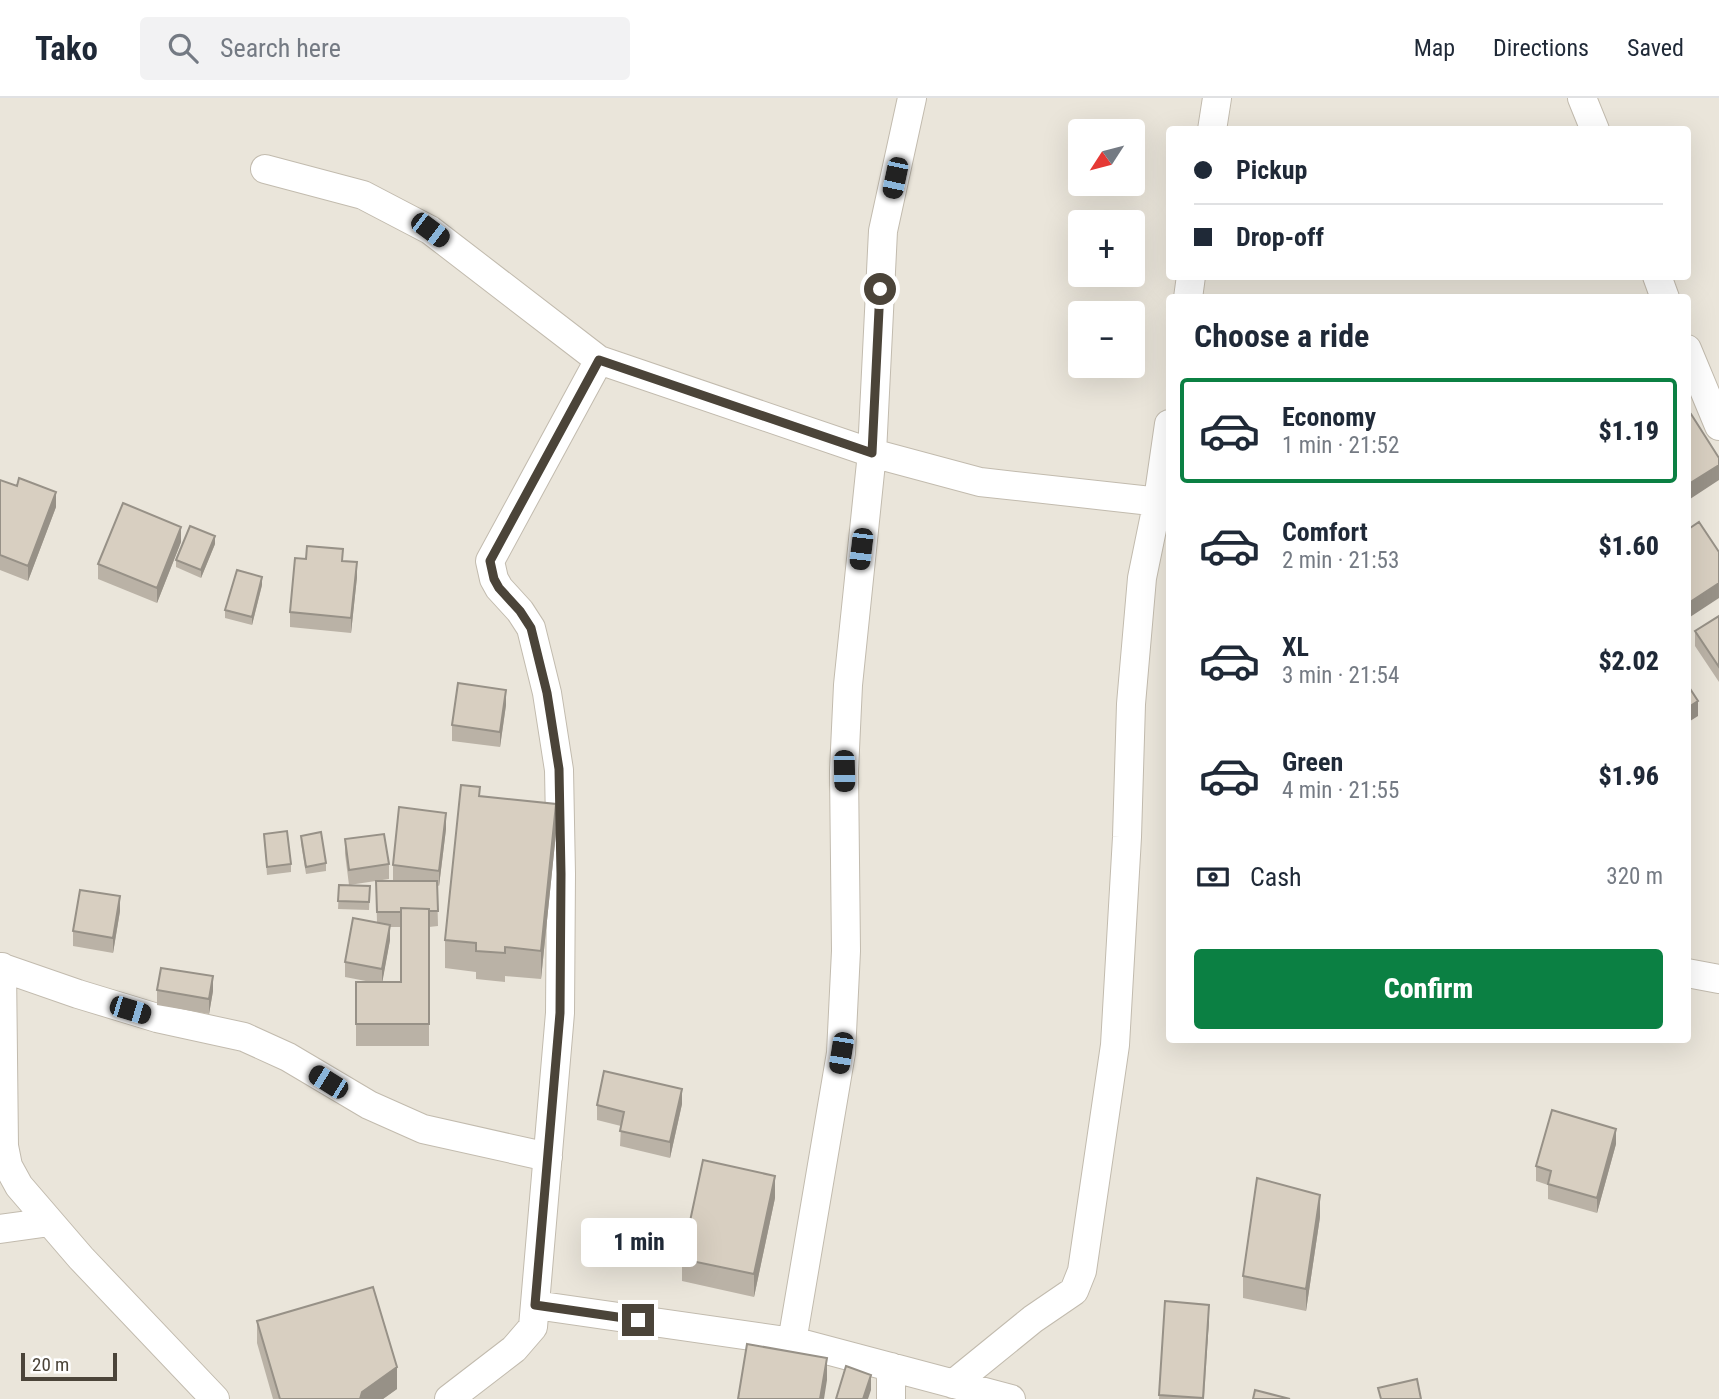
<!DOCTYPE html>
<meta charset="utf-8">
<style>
body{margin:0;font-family:"Roboto Condensed",sans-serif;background:#f2f2f3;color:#1f2937;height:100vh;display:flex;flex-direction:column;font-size:26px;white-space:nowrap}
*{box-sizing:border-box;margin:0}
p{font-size:23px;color:#747a83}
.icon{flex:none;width:38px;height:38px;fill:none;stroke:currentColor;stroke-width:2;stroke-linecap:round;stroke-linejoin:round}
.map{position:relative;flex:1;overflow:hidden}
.details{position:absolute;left:1166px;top:196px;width:525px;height:749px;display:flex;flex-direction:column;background:#fff;border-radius:7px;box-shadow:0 7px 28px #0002}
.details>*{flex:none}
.hud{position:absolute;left:1166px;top:28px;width:525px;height:154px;border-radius:7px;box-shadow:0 7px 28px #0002;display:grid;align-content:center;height:154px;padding:0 28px;background:#fff}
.needle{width:46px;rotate:234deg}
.controls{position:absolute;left:1068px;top:21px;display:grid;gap:14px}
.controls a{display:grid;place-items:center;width:77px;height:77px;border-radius:7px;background:#fff;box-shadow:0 7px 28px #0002;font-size:35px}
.scale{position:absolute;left:21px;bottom:18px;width:96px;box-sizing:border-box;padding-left:7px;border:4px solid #4b4439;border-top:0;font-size:19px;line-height:24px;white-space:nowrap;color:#4b4439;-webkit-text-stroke:5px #fff;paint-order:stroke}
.end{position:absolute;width:32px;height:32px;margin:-16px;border:9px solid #4b4439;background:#fff;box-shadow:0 0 0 4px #fff}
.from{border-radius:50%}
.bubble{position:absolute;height:49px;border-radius:7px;background:#fff;box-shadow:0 7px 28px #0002;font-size:23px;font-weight:800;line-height:49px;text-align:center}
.car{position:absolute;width:21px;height:42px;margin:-21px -10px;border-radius:9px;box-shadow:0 0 5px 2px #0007;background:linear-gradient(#222 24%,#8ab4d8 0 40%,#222 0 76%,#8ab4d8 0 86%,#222 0)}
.hud b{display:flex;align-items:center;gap:24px;height:66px;font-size:26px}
.hud b+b{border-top:2px solid #e0e1e3}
.hud i{width:18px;height:18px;background:#1f2937}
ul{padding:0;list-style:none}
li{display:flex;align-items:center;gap:21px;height:105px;margin:0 14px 10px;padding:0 14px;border:4px solid transparent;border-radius:7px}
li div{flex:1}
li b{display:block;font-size:26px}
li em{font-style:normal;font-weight:800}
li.on{border-color:#0b8043}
li>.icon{width:63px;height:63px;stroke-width:1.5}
h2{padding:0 28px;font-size:32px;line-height:84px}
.pay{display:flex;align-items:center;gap:18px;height:77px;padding:0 28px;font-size:26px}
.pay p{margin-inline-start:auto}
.primary-button{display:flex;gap:14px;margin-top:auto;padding:14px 28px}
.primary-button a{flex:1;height:80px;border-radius:7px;background:#0b8043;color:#fff;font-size:28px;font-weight:800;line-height:80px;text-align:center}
header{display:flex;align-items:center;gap:42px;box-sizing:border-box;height:98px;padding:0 35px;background:#fff;border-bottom:2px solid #e0e1e3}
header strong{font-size:33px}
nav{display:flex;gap:38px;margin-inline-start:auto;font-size:24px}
.search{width:490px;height:63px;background:#f2f2f3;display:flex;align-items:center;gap:18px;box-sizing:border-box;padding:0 24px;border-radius:7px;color:#747a83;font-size:26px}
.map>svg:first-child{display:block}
.residential{fill:#eae5da;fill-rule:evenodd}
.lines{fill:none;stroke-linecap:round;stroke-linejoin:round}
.street-casing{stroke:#c2bbae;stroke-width:30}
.street{stroke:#fff;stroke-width:28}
.wall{fill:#bab2a6;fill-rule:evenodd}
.shaded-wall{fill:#979187}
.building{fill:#d8cfc1;stroke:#979187;stroke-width:2}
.route{stroke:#4b4439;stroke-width:9}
</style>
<header>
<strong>Tako</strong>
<div class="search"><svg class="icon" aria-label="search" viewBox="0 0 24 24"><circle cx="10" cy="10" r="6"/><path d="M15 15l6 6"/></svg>Search here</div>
<nav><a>Map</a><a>Directions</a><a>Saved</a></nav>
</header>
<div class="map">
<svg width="1719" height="1301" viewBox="0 0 1719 1301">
<rect width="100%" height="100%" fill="#f6f3ec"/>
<path class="residential" d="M 0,0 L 1719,0 L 1719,1301 L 0,1301 ZM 1169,32 L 1687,32 L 1687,178 L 1169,178 ZM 1080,33 L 1132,33 L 1132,86 L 1080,86 ZM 1080,124 L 1132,124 L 1132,177 L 1080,177 ZM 1169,200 L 1687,200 L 1687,942 L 1169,942 ZM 1080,215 L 1132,215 L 1132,268 L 1080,268 Z"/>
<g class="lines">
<g class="street-casing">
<path id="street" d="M 1582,0 L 1595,32
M 1212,32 L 1217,0
M 265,71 L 363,97 L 430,132 L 599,262 L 872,355 L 980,384 L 1169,405
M 1657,178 L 1665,200
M 1188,200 L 1191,178
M 1687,251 L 1719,328
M 0,869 L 78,896 L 157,920 L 244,939 L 288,959 L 369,1007 L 423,1031 L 548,1059
M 2,869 L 4,1048 L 8,1068 L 19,1088 L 81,1160 L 215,1301
M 1687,875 L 1719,881
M 0,1131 L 50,1124
M 535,1207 L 800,1245 L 1011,1301
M 792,1244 L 841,955 L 846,853 L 844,673 L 848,587 L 872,355 L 883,133 L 912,0
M 953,1286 L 1033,1221 L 1074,1193 L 1082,1173 L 1115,947 L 1127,739 L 1131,606 L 1142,480 L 1158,402 L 1169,326
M 449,1301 L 514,1251 L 533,1229 L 560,915 L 561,776 L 559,672 L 547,595 L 531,530 L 520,513 L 499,490 L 494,481 L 490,463 L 599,262
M 891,1301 L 891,1269"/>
</g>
<use href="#street" class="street"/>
</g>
<path class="wall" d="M 0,382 L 17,388 L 56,409 L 28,483 L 0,472 Z
M 181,444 L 157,505 L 98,481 L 98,466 Z
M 215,446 L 201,480 L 176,469 L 176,462 Z
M 343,463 L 357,479 L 351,535 L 290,529 L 290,514 Z
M 262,487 L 252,527 L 225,520 L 225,512 Z
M 1719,518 L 1719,584 L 1695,548 L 1695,533 Z
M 506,607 L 500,649 L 452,643 L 452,627 Z
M 480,698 L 556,735 L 541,881 L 505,878 L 505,884 L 476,881 L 476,874 L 445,870 L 445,842 Z
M 446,731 L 439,788 L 437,787 L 438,828 L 429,829 L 429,948 L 356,948 L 356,884 L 371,884 L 345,879 L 345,864 L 377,825 L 376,783 L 402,783 L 393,782 L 393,767 ZM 390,829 L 401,829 L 401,884 L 382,884 L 390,842 Z
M 264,736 L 291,766 L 291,774 L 267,777 Z
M 301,738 L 326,765 L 326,773 L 306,776 L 301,745 Z
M 345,741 L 389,766 L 389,781 L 349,787 L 345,756 Z
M 339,787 L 370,788 L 369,812 L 338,811 Z
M 120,813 L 113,855 L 73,848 L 73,833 Z
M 157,892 L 213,893 L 209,916 L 157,907 Z
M 682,1006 L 670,1060 L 620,1048 L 621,1028 L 597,1022 L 597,1007 Z
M 1616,1046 L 1597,1115 L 1548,1101 L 1548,1087 L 1536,1083 L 1536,1068 Z
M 775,1100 L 754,1199 L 682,1183 L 682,1161 Z
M 1320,1119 L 1306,1213 L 1243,1200 L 1243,1178 Z
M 1165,1203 L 1209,1222 L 1204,1301 L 1159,1301 Z
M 257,1223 L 397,1291 L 383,1301 L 273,1301 L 257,1245 Z"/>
<path class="shaded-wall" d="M 1719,367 L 1719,382 L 1687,403 L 1687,387 Z
M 56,394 L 56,409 L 28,483 L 28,468 Z
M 181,429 L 181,444 L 157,505 L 157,490 Z
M 215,438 L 215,446 L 201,480 L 201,472 Z
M 357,464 L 357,479 L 351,535 L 351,520 Z
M 262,479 L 262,487 L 252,527 L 252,519 Z
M 1719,485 L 1719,500 L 1687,521 L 1687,506 Z
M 506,592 L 506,607 L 500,649 L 500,634 Z
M 1698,603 L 1698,618 L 1687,625 L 1687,610 Z
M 556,706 L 556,735 L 541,881 L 541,853 Z
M 446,715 L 446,731 L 439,788 L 439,773 Z
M 120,798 L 120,813 L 113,855 L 113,840 Z
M 390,827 L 390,842 L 382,886 L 382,871 Z
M 213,878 L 213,893 L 209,916 L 209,901 Z
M 682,991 L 682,1006 L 670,1060 L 670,1044 Z
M 1616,1031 L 1616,1046 L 1597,1115 L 1597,1100 Z
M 775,1078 L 775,1100 L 754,1199 L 754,1176 Z
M 1320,1097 L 1320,1119 L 1306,1213 L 1306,1191 Z
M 1209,1207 L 1209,1222 L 1203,1301 Z
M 827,1260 L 827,1282 L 824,1301 L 820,1301 Z
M 397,1269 L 397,1291 L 383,1301 L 360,1301 L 362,1294 Z
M 871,1277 L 871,1292 L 868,1301 L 863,1301 Z"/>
<path class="building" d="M 1691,316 L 1719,360 L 1719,367 L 1687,387 L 1687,318 Z
M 19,380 L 56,394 L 28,468 L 0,457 L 0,382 L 17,388 Z
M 123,405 L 181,429 L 157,490 L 98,466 Z
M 1699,424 L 1719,454 L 1719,485 L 1687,506 L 1687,432 Z
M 190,428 L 215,438 L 201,472 L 176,462 Z
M 307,448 L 343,451 L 342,463 L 357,464 L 351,520 L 290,514 L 295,460 L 306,461 Z
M 237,472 L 262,479 L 252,519 L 225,512 Z
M 1719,518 L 1719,569 L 1695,533 Z
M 458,585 L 506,592 L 500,634 L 452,627 Z
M 1687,586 L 1698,603 L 1687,610 Z
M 461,687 L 480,689 L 479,698 L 556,706 L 541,853 L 505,849 L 505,855 L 476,853 L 476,845 L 445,842 Z
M 399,709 L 446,715 L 439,773 L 393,767 Z
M 287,733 L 291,766 L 267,769 L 264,736 Z
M 321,734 L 326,765 L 306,769 L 301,738 Z
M 384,736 L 389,766 L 349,772 L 345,741 Z
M 376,783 L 437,783 L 438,813 L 429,813 L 429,811 L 401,810 L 401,814 L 377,814 Z
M 339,787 L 370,788 L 369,804 L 338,803 Z
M 80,792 L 120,798 L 113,840 L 73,833 Z
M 401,810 L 429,811 L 429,926 L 356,926 L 356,884 L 401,884 Z
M 353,820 L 390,827 L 382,871 L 345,864 Z
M 161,870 L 213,878 L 209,901 L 157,892 Z
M 604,973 L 682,991 L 670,1044 L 620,1033 L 624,1014 L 597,1007 Z
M 1552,1012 L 1616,1031 L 1597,1100 L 1548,1086 L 1551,1073 L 1536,1068 Z
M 703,1062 L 775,1078 L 754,1176 L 682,1161 Z
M 1257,1080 L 1320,1097 L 1306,1191 L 1243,1178 Z
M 373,1189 L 397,1269 L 362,1294 L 360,1301 L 280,1301 L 257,1223 Z
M 1165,1203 L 1209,1207 L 1203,1300 L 1159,1297 Z
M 747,1246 L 827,1260 L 820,1301 L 738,1301 Z
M 846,1268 L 871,1277 L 863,1301 L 836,1301 Z
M 1417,1281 L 1421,1301 L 1381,1301 L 1378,1290 Z
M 1255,1292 L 1290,1301 L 1253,1301 Z"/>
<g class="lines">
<path class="route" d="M 638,1222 L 535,1207 L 560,915 L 561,776 L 559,671 L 547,595 L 531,530 L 520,513 L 499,490 L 494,481 L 490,463 L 599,262 L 872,355 L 880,191"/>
</g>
</svg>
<div class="controls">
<a><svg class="needle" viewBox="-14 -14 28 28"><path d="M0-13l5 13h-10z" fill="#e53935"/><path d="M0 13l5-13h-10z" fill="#747a83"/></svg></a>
<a>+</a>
<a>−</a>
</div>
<div class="scale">20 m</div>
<i class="end from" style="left:880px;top:191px"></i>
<i class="end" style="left:638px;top:1222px"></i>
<div class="bubble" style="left:581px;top:1120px;width:116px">1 min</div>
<i class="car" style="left:895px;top:80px;rotate:192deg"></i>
<i class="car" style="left:430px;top:132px;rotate:127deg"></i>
<i class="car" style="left:861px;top:451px;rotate:187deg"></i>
<i class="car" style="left:844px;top:673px;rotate:179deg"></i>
<i class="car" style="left:130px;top:912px;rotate:107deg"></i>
<i class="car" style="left:841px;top:955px;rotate:189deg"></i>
<i class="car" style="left:328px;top:984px;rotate:302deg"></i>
<div class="hud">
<b><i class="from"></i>Pickup</b>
<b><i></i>Drop-off</b>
</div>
<section class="details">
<h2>Choose a ride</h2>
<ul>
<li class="on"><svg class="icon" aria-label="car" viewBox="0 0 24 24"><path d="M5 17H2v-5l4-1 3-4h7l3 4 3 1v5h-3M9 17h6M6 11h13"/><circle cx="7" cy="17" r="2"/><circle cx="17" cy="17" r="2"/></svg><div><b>Economy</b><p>1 min · 21:52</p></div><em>$1.19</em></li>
<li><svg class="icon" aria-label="car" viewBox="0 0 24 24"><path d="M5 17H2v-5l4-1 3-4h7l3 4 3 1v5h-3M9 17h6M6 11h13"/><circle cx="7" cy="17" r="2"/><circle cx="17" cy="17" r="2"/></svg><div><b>Comfort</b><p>2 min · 21:53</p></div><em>$1.60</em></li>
<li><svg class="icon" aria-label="car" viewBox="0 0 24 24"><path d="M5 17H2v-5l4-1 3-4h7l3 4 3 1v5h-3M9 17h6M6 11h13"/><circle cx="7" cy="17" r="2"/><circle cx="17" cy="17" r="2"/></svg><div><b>XL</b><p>3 min · 21:54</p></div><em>$2.02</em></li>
<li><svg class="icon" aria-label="car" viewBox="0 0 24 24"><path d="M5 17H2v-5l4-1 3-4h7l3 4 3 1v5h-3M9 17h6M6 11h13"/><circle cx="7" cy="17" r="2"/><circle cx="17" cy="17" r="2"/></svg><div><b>Green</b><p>4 min · 21:55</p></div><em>$1.96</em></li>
</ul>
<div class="pay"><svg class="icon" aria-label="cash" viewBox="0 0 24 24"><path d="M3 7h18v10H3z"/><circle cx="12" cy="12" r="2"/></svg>Cash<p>320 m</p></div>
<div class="primary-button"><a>Confirm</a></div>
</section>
</div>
